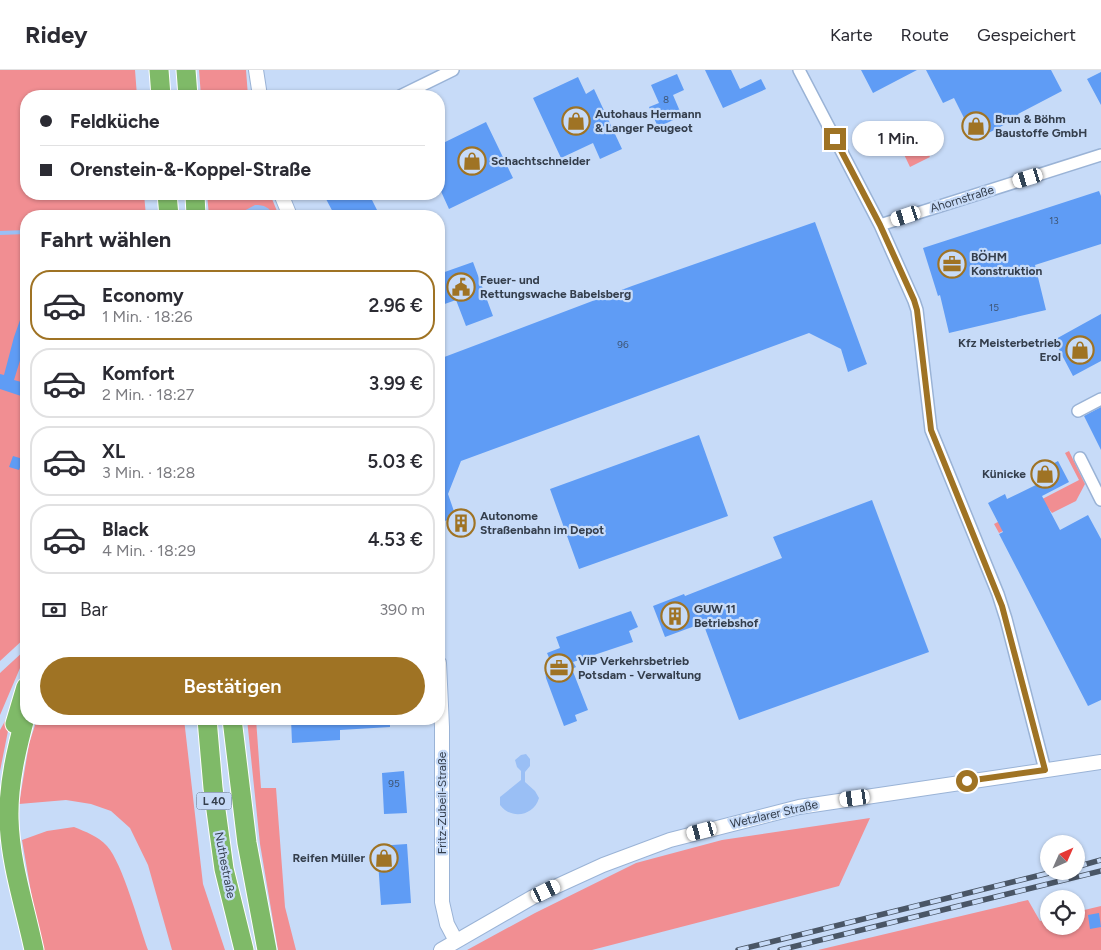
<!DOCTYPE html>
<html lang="de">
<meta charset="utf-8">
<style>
body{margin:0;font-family:Figtree,sans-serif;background:#f7f7f7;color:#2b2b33;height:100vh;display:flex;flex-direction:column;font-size:19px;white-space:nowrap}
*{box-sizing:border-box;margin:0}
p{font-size:16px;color:#7c7c81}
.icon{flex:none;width:28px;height:28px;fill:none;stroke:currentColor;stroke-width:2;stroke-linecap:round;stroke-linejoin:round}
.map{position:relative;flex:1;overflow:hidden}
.sheet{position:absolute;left:20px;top:140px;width:425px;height:515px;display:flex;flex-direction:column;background:#fff;border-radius:20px;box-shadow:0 1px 4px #0004}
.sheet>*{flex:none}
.guide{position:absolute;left:20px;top:20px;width:425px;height:110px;border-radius:20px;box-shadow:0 1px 4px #0004;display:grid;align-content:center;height:110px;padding:0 20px;background:#fff}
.needle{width:32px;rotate:45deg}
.controls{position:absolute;left:1040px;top:765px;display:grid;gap:10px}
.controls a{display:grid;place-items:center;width:45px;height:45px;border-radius:50%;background:#fff;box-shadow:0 1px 4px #0004;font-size:25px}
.end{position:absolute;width:22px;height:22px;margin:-11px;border:6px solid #9f7324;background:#fff;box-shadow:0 0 0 2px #fff}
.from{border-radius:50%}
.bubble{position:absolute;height:35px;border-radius:18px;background:#fff;box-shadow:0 1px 4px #0004;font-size:16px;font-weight:600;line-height:35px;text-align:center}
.car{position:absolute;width:15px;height:30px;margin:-15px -8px;border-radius:6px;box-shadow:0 0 4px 1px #0007;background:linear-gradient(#fff 24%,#345 0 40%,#fff 0 76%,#345 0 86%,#fff 0)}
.guide b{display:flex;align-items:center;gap:18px;height:48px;font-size:19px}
.guide b+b{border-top:1px solid #e1e1e2}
.guide i{width:12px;height:12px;background:#2b2b33}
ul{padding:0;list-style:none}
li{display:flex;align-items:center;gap:15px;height:70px;margin:0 10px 8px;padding:0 10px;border:2px solid #e1e1e2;border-radius:20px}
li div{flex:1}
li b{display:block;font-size:19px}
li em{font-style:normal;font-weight:600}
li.active{border-color:#9f7324}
li>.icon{width:45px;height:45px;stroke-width:1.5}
h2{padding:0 20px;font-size:22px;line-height:60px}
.pay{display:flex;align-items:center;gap:12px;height:55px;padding:0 20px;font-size:19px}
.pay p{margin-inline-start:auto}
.primary-button{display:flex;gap:10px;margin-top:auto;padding:10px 20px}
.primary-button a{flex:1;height:58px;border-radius:30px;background:#9f7324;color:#fff;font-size:20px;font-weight:600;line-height:58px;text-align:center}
header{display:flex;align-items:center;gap:30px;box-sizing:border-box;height:70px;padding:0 25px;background:#fff;border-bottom:1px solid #e1e1e2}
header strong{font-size:24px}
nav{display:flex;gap:28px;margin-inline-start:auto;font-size:18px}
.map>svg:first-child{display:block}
.green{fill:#f18e92}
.water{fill:#9abff5}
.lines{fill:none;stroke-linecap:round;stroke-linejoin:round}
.stream{stroke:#9abff5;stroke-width:4}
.building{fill:#5f9cf5}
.minor-casing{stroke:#9ab3d6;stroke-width:14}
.tertiary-casing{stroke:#9ab3d6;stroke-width:16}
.trunk-casing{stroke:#fff;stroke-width:21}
.minor{stroke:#fff;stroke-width:11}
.tertiary{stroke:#fff;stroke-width:14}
.trunk{stroke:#7fba68;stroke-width:19}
.rail-casing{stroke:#4a5666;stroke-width:5.5}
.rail{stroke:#c7dbf8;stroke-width:4;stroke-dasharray:11;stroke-linecap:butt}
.route{stroke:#9f7324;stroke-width:6}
.labels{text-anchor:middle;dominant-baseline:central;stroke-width:4.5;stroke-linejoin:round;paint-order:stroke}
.number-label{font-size:10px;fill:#3f5676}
.shield{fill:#c7dbf8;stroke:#606d80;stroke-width:1}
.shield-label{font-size:11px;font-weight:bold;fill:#343e4c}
.poi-label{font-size:12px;font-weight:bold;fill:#343e4c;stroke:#c7dbf8;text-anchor:start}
.street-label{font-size:12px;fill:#343e4c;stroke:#c7dbf8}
</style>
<header>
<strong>Ridey</strong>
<nav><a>Karte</a><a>Route</a><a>Gespeichert</a></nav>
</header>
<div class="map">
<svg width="1101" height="880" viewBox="0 0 1101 880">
<rect width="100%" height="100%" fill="#c7dbf8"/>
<path class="green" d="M 0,0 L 135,0 L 137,26 L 26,26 L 26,124 L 144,124 L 146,146 L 26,146 L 26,567 L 0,591 Z
M 199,0 L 246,0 L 248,26 L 201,26 Z
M 920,66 L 930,87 L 910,97 L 900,76 Z
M 207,124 L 270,124 L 279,146 L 209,146 Z
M 1069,381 L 1085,414 L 1076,431 L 1052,443 L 1048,438 L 999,463 L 994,454 L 1079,410 L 1065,383 Z
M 26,579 L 26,584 L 0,645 L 0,603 Z
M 26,598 L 26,605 L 10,651 L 0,701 L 0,660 L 9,644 Z
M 37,649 L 184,649 L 203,814 L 225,880 L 172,880 L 148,795 L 130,758 L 111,741 L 91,734 L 66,730 L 19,734 L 29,674 Z
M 247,649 L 256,649 L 261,718 L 276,718 L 285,837 L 296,880 L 278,880 L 260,774 Z
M 870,748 L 839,816 L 592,880 L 467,880 L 535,843 L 636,793 L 722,770 Z
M 74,757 C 86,762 98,766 107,776 C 123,794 139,855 148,880 L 41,880 L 22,770 L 47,761 Z
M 1028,830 L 1040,851 L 1049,849 L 1049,856 L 1076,856 L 1076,842 L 1101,836 L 1101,880 L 818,880 Z"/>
<path class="water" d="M 255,135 C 264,135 270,137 273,146 L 237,146 L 242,142 Z
M 526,684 L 530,689 L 530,696 L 525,702 L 525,712 L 535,721 L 539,728 C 534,746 511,750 500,735 L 500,727 L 521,710 L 521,701 L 517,697 L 515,690 L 521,685 Z"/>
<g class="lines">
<path class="stream" d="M 0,163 L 26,162"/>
</g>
<path class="building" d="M 705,0 L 731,0 L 740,19 L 761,9 L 766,19 L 723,38 Z
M 861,0 L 917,0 L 873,23 Z
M 926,0 L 1051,0 L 1062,21 L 1018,44 L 1019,47 L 975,70 L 954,28 L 943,33 Z
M 1101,2 L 1101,35 L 1087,9 Z
M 677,4 L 684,20 L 673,25 L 682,46 L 658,57 L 649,37 L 659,33 L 651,15 Z
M 578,7 L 586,24 L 594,19 L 622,79 L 600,89 L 593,73 L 561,88 L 533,28 Z
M 486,52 L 513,108 L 449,139 L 439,117 L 439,75 Z
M 1099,121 L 1101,126 L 1101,174 L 1035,195 L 1046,240 L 949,263 L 940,225 L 938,226 L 923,178 Z
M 337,124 L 369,124 L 380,146 L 335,146 L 326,129 Z
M 815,152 L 867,294 L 848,302 L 841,279 L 809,263 L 461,391 L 448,424 L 456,447 L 439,453 L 439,289 L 632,216 Z
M 473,192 L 493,246 L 466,256 L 456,230 L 439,236 L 439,204 Z
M 25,236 L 26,271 L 14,310 L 25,313 L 21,326 L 0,319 L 0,304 L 4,305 L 14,267 Z
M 1101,244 L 1101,291 L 1073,306 L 1054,270 Z
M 1101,337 L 1101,380 L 1084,346 Z
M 699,365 L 728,446 L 579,499 L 550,419 Z
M 13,386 L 23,389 L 19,400 L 9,397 Z
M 1058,391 L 1069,412 L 1042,426 L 1060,460 L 1088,445 L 1101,469 L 1101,630 L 1088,636 L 999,464 L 1003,462 L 988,433 L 1005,424 L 1007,429 L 1042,412 L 1037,402 Z
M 872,430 L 929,582 L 739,650 L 703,553 L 665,567 L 653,536 L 684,524 L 685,526 L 782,488 L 773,467 Z
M 464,445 L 468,457 L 459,460 L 455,449 Z
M 631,541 L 638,557 L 629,561 L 633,572 L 573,592 L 576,597 L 572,599 L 588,640 L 575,645 L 577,651 L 564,656 L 546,608 L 545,600 L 546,593 L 550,590 L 547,583 L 560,578 L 556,567 Z
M 291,649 L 390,649 L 390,657 L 340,660 L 340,670 L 292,673 Z
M 404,701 L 407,743 L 384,744 L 382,703 Z
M 407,774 L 411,833 L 381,835 L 377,776 Z
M 1099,843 L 1101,857 L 1090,859 L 1088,845 Z"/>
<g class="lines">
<g class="minor-casing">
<path id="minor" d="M 799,0 L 880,155 L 914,231 L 917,240 L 931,360 L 998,524 L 1006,549 L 1045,700
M 400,26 L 453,0
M 880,155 L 1101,85
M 1078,341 L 1101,329
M 1080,388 L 1101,430"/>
</g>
<g class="tertiary-casing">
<path id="tertiary" d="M 256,0 L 260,26
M 281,124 L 290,146
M 439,593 L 442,657 L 442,832 L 447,854 L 456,871
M 441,880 L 533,827 L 603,795 L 670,770 L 799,737 L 1101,692"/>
</g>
<g class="trunk-casing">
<path id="trunk" d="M 159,0 L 161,26
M 186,0 L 188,26
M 167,124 L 169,146
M 195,124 L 196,146
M 26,644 C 17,677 8,714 9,749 C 10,793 25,837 34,880
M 207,649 L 213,718 L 224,799 L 244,880
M 232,649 L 247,773 L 267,880
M 15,654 L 26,617"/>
</g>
<use href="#minor" class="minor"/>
<use href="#tertiary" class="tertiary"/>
<use href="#trunk" class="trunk"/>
<g class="rail-casing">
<path id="rail" d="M 1076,797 L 1101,790
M 738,880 L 1057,801
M 780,880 L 1101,801"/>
</g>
<use href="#rail" class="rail"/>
</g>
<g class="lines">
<path class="route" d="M 835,69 L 880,155 L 914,230 L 917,240 L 931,360 L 1002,536 L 1045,700 L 967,711"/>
</g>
<defs>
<g id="shop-ring" transform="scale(1.4375)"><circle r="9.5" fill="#c7dbf8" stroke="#9f7324" stroke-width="1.5"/><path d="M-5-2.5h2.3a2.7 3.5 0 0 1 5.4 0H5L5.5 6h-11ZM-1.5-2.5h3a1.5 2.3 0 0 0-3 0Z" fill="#9f7324"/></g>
<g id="office-ring" transform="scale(1.4375)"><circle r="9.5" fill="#c7dbf8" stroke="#9f7324" stroke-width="1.5"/><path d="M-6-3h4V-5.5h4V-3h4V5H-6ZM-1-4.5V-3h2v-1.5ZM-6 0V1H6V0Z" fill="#9f7324"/></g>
<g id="civic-ring" transform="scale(1.4375)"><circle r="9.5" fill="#c7dbf8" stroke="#9f7324" stroke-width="1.5"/><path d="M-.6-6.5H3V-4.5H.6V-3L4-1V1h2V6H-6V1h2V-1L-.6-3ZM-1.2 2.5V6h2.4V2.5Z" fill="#9f7324"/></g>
<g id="building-ring" transform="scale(1.4375)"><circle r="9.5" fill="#c7dbf8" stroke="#9f7324" stroke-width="1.5"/><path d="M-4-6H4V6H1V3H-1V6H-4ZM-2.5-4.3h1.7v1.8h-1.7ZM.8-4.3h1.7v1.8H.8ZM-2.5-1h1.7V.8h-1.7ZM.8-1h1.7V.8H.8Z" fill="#9f7324"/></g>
</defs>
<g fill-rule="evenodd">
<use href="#shop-ring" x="576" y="51"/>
<use href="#shop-ring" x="976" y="56"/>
<use href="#shop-ring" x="472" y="91"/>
<use href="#office-ring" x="952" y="194"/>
<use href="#civic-ring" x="461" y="217"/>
<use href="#shop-ring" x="1080" y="280"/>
<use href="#shop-ring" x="1045" y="404"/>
<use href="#building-ring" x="461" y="453"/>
<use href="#building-ring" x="675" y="546"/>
<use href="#office-ring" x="559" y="598"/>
<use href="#shop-ring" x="384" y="788"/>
</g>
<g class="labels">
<g class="number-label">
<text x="666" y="29">8</text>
<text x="1054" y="150">13</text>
<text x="994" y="237">15</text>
<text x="623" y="274">96</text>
<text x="394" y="713">95</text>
</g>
<rect class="shield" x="196.5" y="722.5" width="35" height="17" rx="4"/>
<g class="shield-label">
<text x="214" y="731">L 40</text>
</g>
<g class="poi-label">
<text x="595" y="44">Autohaus Hermann<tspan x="595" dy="14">&amp; Langer Peugeot</tspan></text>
<text x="995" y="49">Brun &amp; Böhm<tspan x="995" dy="14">Baustoffe GmbH</tspan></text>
<text x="491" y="91">Schachtschneider</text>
<text x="971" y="187">BÖHM<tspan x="971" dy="14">Konstruktion</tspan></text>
<text x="480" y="210">Feuer- und<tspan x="480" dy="14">Rettungswache Babelsberg</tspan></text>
<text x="1061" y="273" text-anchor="end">Kfz Meisterbetrieb<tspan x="1061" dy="14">Erol</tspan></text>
<text x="1026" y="404" text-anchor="end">Künicke</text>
<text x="480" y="446">Autonome<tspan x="480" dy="14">Straßenbahn im Depot</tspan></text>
<text x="694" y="539">GUW 11<tspan x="694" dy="14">Betriebshof</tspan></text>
<text x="578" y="591">ViP Verkehrsbetrieb<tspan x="578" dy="14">Potsdam - Verwaltung</tspan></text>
<text x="365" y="788" text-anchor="end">Reifen Müller</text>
</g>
<g class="street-label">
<text transform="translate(962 129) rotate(-17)">Ahornstraße</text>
<text transform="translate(442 733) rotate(-90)">Fritz-Zubeil-Straße</text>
<text transform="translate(774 744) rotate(-13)">Wetzlarer Straße</text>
<text transform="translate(225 795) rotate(79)">Nuthestraße</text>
</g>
</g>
</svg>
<div class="controls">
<a><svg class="needle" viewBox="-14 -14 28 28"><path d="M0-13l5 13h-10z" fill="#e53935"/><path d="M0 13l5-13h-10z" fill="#7c7c81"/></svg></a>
<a><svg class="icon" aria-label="locate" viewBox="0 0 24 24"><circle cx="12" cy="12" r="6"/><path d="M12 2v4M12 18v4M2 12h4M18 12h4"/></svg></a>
</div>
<i class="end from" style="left:967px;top:711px"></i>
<i class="end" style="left:835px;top:69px"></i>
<div class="bubble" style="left:852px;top:51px;width:92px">1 Min.</div>
<i class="car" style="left:1028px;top:108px;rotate:253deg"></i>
<i class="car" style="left:906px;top:146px;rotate:252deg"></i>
<i class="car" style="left:855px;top:728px;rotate:262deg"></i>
<i class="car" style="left:702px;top:761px;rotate:255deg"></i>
<i class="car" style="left:546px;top:821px;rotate:64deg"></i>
<div class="guide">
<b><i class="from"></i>Feldküche</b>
<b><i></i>Orenstein-&amp;-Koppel-Straße</b>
</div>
<section class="sheet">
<h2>Fahrt wählen</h2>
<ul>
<li class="active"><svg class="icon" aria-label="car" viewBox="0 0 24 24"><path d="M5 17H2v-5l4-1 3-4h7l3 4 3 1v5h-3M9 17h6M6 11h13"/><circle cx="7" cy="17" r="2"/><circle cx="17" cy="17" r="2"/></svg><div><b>Economy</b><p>1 Min. · 18:26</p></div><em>2.96 €</em></li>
<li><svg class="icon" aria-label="car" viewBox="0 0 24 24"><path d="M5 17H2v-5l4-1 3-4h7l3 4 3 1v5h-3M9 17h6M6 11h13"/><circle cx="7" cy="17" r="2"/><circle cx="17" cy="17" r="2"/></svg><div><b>Komfort</b><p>2 Min. · 18:27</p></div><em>3.99 €</em></li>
<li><svg class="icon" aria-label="car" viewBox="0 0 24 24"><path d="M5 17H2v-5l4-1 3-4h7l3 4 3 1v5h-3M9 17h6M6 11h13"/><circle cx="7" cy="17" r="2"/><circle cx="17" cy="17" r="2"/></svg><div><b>XL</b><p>3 Min. · 18:28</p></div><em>5.03 €</em></li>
<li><svg class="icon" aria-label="car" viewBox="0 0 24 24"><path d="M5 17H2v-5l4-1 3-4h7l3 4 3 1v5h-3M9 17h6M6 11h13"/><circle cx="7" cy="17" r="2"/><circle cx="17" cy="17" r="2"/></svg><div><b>Black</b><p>4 Min. · 18:29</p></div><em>4.53 €</em></li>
</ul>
<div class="pay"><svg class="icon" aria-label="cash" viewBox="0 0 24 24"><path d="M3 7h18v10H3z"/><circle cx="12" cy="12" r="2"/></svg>Bar<p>390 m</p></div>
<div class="primary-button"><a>Bestätigen</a></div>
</section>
</div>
